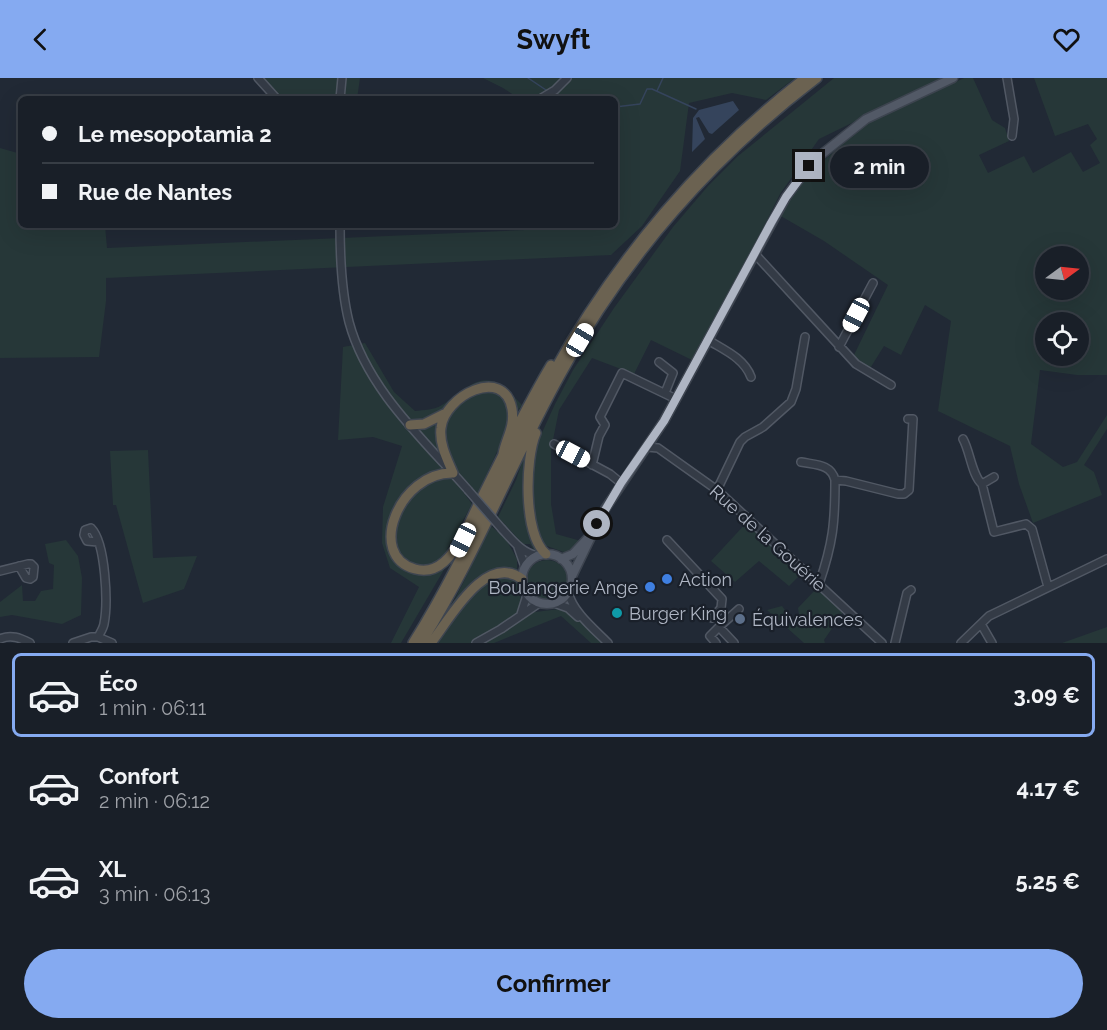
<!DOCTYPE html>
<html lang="fr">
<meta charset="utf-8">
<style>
body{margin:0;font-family:Raleway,sans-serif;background:#222730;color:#f1f3f6;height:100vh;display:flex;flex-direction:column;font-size:22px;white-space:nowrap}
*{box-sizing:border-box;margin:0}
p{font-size:20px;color:#9fa2a8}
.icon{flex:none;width:33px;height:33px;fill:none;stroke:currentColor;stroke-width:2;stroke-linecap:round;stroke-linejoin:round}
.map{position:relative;height:565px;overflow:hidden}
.details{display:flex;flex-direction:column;background:#191f28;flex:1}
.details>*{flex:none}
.top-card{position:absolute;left:18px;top:18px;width:600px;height:132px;border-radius:9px;box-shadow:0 6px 24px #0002,0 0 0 2px #373d45;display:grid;align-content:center;height:132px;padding:0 24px;background:#191f28}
.needle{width:39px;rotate:75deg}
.tools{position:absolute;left:1035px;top:168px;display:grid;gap:12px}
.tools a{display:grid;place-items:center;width:54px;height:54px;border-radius:50%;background:#191f28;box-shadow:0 6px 24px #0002,0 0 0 2px #373d45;font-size:30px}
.end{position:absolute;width:27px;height:27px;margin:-14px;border:8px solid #aeb5c3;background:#111;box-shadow:0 0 0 3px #111}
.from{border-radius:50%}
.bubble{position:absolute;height:42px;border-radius:21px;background:#191f28;box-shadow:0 6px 24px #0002,0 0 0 2px #373d45;font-size:20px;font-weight:700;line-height:42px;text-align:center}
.car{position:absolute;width:18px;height:36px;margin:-18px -9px;border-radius:8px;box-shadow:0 0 4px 2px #0007;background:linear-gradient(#fff 24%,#345 0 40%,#fff 0 76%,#345 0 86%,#fff 0)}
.top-card b{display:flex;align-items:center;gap:21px;height:57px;font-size:22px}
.top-card b+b{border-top:2px solid #373d45}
.top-card i{width:15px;height:15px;background:#f1f3f6}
ul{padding:10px 0 0;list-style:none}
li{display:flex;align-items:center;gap:18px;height:84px;margin:0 12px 9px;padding:0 12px;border:3px solid transparent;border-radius:9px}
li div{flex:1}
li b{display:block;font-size:22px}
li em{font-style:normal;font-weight:700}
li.selected{border-color:#85aaf1}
li>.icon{width:54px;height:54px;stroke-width:1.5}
.action{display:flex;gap:12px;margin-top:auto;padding:12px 24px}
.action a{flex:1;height:69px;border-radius:36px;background:#85aaf1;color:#111;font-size:24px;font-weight:700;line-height:69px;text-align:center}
header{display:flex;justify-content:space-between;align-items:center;height:78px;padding:0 24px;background:#85aaf1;color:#111;font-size:27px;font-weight:700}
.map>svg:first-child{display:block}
.green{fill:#263738;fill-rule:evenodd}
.water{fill:#35445c}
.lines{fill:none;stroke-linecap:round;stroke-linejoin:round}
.stream{stroke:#35445c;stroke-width:1.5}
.minor-casing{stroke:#515864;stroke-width:10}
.major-casing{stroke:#3d444f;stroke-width:11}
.highway-casing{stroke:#3e4550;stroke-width:12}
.minor{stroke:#343b46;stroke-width:7}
.major{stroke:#525966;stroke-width:8}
.highway{stroke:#6b6251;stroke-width:9}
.minor-bridge-casing{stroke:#515864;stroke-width:10;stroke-linecap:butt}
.minor-bridge{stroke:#343b46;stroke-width:7}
.route{stroke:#aeb5c3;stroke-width:8}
.shop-dot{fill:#3f7fe0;stroke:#1a202a;stroke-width:2}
.culture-dot{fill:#0f9aa8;stroke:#1a202a;stroke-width:2}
.service-dot{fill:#5c6f8a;stroke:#1a202a;stroke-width:2}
.labels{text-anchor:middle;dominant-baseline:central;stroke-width:4.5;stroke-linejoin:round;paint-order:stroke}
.street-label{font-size:18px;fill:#aeb5c3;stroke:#1a202a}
.poi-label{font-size:18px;fill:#aeb5c3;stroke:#1a202a;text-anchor:start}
</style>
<header><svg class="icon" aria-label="back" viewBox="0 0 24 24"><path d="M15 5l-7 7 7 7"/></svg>Swyft<svg class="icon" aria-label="heart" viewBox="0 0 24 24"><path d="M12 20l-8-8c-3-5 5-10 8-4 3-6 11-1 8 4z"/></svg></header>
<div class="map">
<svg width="1107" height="565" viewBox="0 0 1107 565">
<rect width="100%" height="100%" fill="#212935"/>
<path class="green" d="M 262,0 L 360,0 L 357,21 L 283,21 Z
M 483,0 L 795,0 L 766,22 L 732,15 L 689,25 L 680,93 L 642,148 L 611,177 L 106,200 L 106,223 L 99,279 L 0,280 L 0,70 L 21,76 L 21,147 L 105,147 L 107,170 L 548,151 L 550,147 L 615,147 L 615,21 L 520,21 L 503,10 Z
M 834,0 L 944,0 L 819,61 L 780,116 L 748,181 L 692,282 L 651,262 L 634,296 L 592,280 L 559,332 L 551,372 L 551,426 L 556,456 L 581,463 L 566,475 L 547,468 L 534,472 L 530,466 L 523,466 L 498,439 L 516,402 L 525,375 L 535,370 L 555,326 L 573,292 L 614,230 L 673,149 L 708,108 L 738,78 Z
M 964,0 L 973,0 L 992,42 L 1005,50 L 1009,63 L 979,77 L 988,95 L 1024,78 L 1033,95 L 1071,74 L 1083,94 L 1100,85 L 1090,67 L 1097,61 L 1088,46 L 1055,58 L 1034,0 L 1107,0 L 1107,297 L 1077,297 L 1040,292 L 1031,366 L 1063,389 L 1077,384 L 1107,337 L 1107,351 L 1084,387 L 1094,394 L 1102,417 L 1033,445 L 1019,406 L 1010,368 L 938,333 L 951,243 L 925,227 L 901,277 L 884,268 L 869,292 L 854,277 L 888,207 L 824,163 L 779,137 L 809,95 L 866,46 ZM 1046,178 L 1078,178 L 1078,212 L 1046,212 ZM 1046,244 L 1078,244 L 1078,278 L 1046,278 Z
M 365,265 L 394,314 L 415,333 C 424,332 434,332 442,327 C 457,319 473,298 492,303 C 503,305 514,319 522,327 L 507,346 L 504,358 L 478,416 L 463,399 L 458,407 L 472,426 L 444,477 L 445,490 L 401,565 L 391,565 L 419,509 L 390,490 L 382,465 L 383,429 L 402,368 L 373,359 L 338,362 L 343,269 Z
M 148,372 L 153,480 L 197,478 L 184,511 L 143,525 L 116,427 L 113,427 L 110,373 Z
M 748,443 L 803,494 L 789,508 L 759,483 L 735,504 L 711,483 Z
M 491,448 L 506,461 L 517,481 L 517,503 L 522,525 L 535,534 L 559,531 L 565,534 L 577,525 L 581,532 L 612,565 L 591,565 L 561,538 L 494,565 L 436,565 L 435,553 L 456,519 Z
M 66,462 L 78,478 L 82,500 L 81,537 L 62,546 L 12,537 L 0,539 L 0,524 L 22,507 L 23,523 L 35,523 L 41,513 L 53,511 L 54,487 L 49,485 L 45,466 Z
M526 503a21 21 0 1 1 42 0a21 21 0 1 1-42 0Z
M 816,511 L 844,533 L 824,562 L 825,565 L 804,565 L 767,532 L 782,528 L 793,543 L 799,537 L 798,530 Z
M 1107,549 L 1107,565 L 1062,565 Z"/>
<path class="water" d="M 733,23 L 739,32 L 712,56 L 709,55 L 699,39 L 696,40 L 705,61 L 692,74 L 693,40 L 699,32 Z"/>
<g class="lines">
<path class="stream" d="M 528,0 L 546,12
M 657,13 L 663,0
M 554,17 L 566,21
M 615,29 L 640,26 L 647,11 L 652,11 L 696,31"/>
<g class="minor-casing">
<path id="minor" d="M 258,0 L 277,21
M 1007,0 L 1014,41 L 1012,58
M 340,21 L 342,0
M 540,21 L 555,12 L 567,0
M 340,147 C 340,179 341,212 349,244 C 367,311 423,361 468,412
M 755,176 L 856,286 L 891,307
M 708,262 C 724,272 744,280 751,299
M 839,269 L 873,205
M 659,284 L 673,295 L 665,315
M 963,361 C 970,373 972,398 982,406 L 994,399
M 554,366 L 610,396 L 621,405
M 647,369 L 658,370 L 717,412 L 882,565
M 801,384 C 816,387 831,386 835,402
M 592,387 L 599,358 L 605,347 L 600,339 L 622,295 L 676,321
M 982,406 L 994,454 L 1026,446 L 1032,451 L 1048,509
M 717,412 L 740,364 L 745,359 L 763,349 L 791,324 L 796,311 L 805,259
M 502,451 C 513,463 522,475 538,478
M 667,462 L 722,521 L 721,530 L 712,540
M 518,469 L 525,489
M 0,493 L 28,486 L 31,486 L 34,489 L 33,499 L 30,501 L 26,500 L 19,488
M 819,506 C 833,465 835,445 835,402 L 846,403 L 898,416 L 904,416 L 909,412 L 913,341 L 908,341
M 568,514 C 573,534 593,550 608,565
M 554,525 L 568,530 L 578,539
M 521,536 L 527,517
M 981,546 L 992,565
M 719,549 L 739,531
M 98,559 L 112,565
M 0,561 C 11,556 20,560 30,565
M 73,565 L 91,559 L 98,559 C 100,555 103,551 104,546 C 108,526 106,465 91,450 L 85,452 L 84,457 L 87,463 L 98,464
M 476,565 L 501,551 L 539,525
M 716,565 L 710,558 L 719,549 L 734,565
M 895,565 L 907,515 L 911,512
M 961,565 L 989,538 L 1107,481"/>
</g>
<g class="major-casing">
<path id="major" d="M522 501a25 25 0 1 1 50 0a25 25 0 1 1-50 0Z
M 561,481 L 573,476 L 587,461
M 572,498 L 603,434 L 664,343 L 786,119 L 809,88 L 822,76 L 866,41 L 953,0"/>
</g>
<g class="highway-casing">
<path id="highway" d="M 410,347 L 424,346 L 444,336
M 536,355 C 525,381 523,456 546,476
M 503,376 C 506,360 515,349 512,331 C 504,287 444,318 441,350 C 439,365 447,381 453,395 C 399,394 366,478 415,491 C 426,494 436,491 444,484 C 461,469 469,444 479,425 C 502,379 524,332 551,287
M 413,565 C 467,479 504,384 553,295 C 616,181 702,80 805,0
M 421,565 C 476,479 512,383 562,294 C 624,180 713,79 817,0
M 431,565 C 450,541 485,474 522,501"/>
</g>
<use href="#minor" class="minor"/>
<use href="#major" class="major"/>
<use href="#highway" class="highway"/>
<g class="minor-bridge-casing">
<path id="minor-bridge" d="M 468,412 L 502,451"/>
</g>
<use href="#minor-bridge" class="minor-bridge"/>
</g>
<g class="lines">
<path class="route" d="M 597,446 L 621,405 L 664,343 L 771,145 L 786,119 L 809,88"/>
</g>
<g class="shop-dot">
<circle cx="667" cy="501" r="6"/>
<circle cx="650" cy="509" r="6"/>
</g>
<circle class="culture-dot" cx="617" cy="535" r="6"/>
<circle class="service-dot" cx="740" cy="541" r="6"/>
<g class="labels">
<g class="street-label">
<text transform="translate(768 460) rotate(42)">Rue de la Gouérie</text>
</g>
<g class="poi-label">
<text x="679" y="501">Action</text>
<text x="638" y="509" text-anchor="end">Boulangerie Ange</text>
<text x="629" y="535">Burger King</text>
<text x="752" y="541">Équivalences</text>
</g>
</g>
</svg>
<div class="tools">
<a><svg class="needle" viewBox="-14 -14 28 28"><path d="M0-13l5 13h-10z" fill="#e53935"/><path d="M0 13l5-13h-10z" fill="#9fa2a8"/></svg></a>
<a><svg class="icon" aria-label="locate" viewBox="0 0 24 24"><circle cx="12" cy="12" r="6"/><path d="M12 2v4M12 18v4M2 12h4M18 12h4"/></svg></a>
</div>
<i class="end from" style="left:597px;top:446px"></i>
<i class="end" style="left:809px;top:88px"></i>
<div class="bubble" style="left:830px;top:68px;width:99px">2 min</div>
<i class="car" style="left:856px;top:237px;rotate:208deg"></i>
<i class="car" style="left:580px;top:262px;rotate:31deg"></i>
<i class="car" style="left:573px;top:376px;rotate:118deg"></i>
<i class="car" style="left:463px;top:462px;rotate:206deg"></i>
<div class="top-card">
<b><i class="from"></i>Le mesopotamia 2</b>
<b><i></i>Rue de Nantes</b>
</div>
</div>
<section class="details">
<ul>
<li class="selected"><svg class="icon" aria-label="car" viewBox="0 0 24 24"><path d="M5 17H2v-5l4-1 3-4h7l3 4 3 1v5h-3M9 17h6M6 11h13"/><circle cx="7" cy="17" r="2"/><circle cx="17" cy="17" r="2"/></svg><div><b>Éco</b><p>1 min · 06:11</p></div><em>3.09 €</em></li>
<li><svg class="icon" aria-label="car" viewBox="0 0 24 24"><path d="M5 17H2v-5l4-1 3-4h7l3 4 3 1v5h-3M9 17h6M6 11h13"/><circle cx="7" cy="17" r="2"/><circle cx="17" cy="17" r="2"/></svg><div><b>Confort</b><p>2 min · 06:12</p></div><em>4.17 €</em></li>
<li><svg class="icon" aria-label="car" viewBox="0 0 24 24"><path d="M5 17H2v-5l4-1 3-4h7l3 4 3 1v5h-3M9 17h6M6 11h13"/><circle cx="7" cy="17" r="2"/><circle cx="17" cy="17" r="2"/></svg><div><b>XL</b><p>3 min · 06:13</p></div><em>5.25 €</em></li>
</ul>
<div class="action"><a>Confirmer</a></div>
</section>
